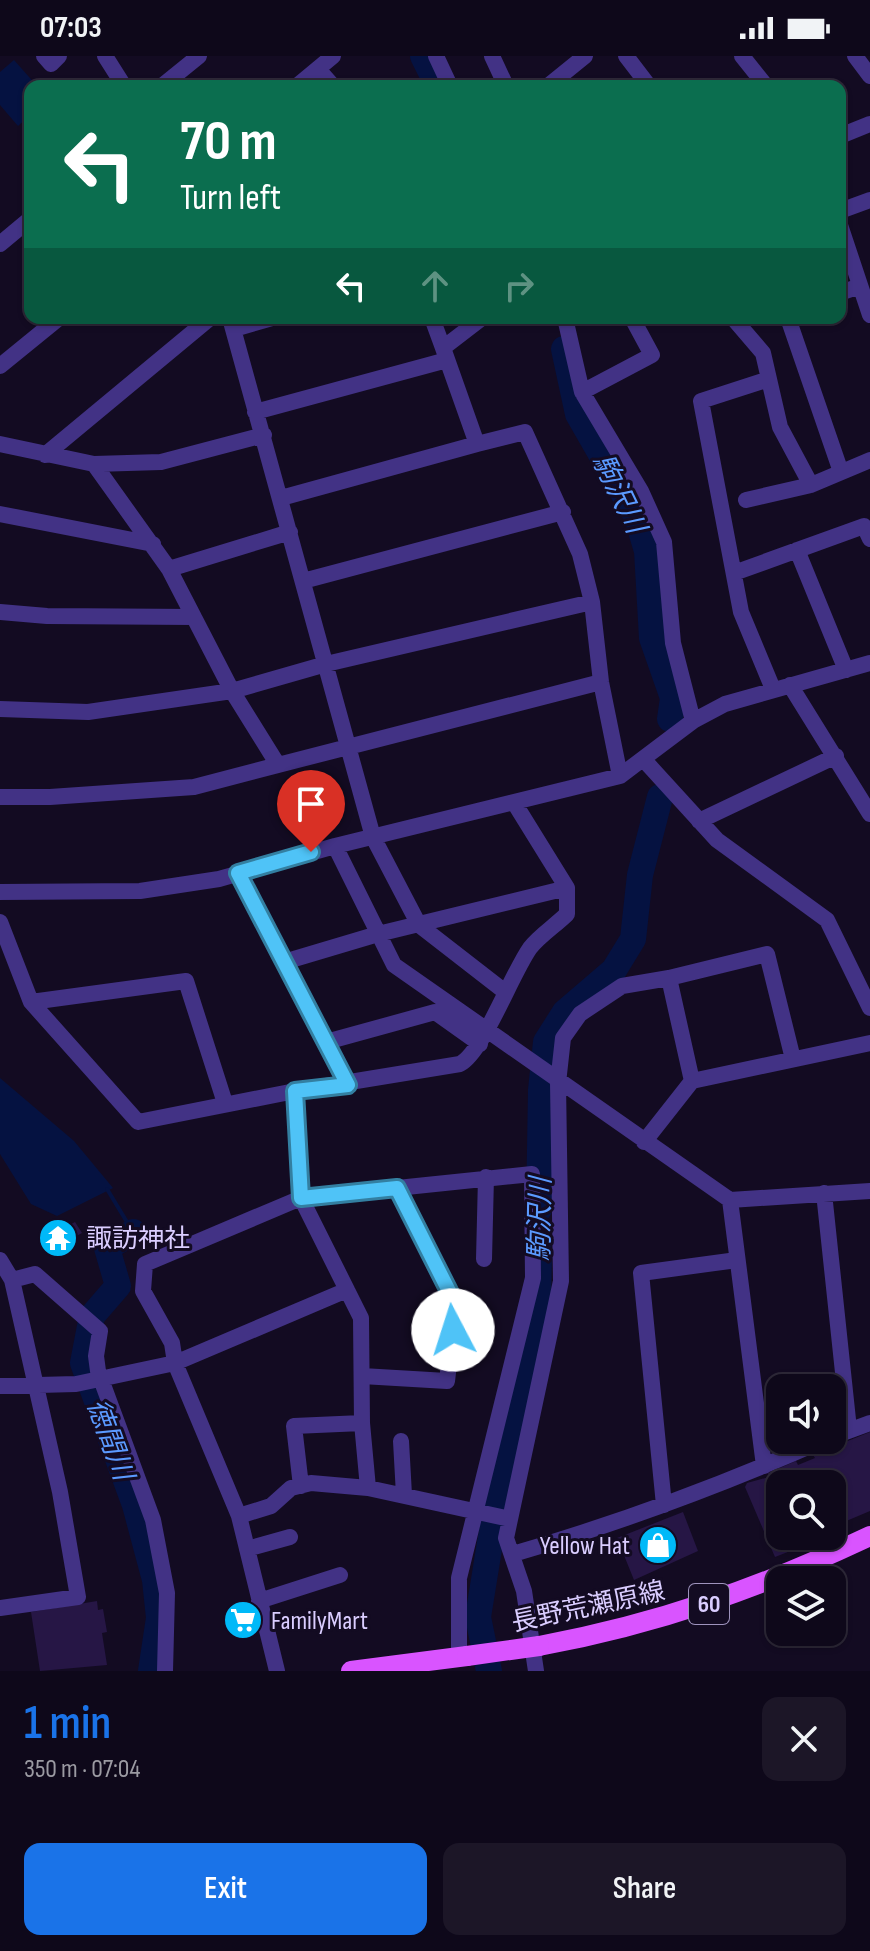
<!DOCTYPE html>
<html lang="en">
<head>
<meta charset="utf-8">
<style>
	:root { --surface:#0e081a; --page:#1c1627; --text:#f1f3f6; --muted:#9b9aa2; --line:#2e2939; --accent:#1a73e8 }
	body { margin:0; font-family:"Sofia Sans Condensed","Noto Sans JP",sans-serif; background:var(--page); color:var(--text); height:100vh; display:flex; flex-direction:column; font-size:30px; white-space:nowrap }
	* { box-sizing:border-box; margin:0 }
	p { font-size:26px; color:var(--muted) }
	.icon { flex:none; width:44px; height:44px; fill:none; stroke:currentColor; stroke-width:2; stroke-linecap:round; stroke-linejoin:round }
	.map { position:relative; height:1615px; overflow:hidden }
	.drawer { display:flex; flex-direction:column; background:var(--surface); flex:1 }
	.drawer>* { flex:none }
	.hud { position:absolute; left:24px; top:24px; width:822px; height:244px; border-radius:16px; box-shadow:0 2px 6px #0004,0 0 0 2px var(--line); background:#0b6e4f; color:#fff; overflow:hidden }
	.tools { position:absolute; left:766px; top:1318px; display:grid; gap:16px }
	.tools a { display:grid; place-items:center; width:80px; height:80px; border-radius:16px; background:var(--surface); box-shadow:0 2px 6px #0004,0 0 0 2px var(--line); font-size:40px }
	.pin { position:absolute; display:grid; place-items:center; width:68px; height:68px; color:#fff; margin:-82px -34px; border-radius:50% 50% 50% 0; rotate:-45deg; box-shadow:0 0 8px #0007 }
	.pin .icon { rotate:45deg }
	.me { position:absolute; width:88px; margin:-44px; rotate:355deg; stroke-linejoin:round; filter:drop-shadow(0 0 6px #0008) }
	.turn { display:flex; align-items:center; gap:28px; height:168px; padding:0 24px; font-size:36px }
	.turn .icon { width:104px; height:104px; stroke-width:2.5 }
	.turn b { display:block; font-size:56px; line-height:68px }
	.lanes { display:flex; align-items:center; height:76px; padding:0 24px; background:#0003; justify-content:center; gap:40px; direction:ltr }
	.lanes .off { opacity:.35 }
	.round { display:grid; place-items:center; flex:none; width:84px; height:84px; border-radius:16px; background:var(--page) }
	.summary { display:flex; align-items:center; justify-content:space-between; height:136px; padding:0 24px }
	h1 { font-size:48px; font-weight:600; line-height:60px; color:var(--accent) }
	.cta { display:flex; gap:16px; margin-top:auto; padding:16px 24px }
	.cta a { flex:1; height:92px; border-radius:16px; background:var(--accent); color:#fff; font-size:32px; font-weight:600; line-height:92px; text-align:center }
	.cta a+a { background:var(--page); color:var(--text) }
	.status { display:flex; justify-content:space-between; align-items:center; height:56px; padding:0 40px; background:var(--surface); direction:ltr }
	.status svg { height:22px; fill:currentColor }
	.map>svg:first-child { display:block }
	.water { fill:#051241 }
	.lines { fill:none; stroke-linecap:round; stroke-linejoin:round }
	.stream { stroke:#051241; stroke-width:4 }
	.river { stroke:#051241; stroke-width:26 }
	.building { fill:#261645 }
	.minor { stroke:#423285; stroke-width:16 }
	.major { stroke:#d954ff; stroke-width:20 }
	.major-bridge { stroke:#d954ff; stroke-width:20 }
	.route-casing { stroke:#337fa1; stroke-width:20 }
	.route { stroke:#4fc3f7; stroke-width:14 }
	.labels { text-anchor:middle; stroke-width:6; stroke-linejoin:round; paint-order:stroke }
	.shield { fill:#130b22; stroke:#9e93bd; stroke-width:2 }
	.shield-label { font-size:24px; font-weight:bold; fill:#dacdff }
	.poi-label { font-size:26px; fill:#dacdff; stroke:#130b22; text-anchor:start }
	.street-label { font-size:26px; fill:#dacdff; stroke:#130b22 }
	.water-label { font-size:28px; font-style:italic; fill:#5b9aff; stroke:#130b22 }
</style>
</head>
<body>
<div class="status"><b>07:03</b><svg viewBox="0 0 49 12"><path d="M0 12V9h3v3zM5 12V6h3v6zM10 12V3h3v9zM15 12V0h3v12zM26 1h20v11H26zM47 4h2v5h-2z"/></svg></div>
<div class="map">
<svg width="870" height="1615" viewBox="0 0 870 1615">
	<rect width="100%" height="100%" fill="#130b22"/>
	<path class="water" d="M 14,4 L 37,30 L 30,30 L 30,59 L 18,70 L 0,49 L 0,16 Z
		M 0,1022 L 74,1085 L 113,1132 L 57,1160 L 31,1148 L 0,1098 Z"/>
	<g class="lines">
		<path class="stream" d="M 107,1133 L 133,1176"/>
		<path class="river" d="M 423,0 L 438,30
			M 564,293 L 578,358 L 637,461 L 647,495 L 652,582 L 673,642 L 670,663
			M 539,1153 L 541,1034 L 546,986 L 565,956 L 614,914 L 633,883 L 640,819 L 660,741
			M 133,1176 L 107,1192 L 118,1230 L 92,1260 L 83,1307 L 135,1449 L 155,1524 L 159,1562 L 151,1615
			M 489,1615 L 478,1561 L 499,1431 L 538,1250 L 539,1196"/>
	</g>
	<path class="building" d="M 75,1166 L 82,1177 L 67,1185 L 71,1191 L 58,1199 L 53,1192 L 48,1195 L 40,1183 L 47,1179 L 45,1175 L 57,1167 L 62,1173 Z
		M 870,1376 L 870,1455 L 832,1471 L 832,1428 L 780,1428 L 780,1480 L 807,1480 L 795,1485 L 798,1492 L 775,1501 L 745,1431 L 747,1427 L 769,1421 L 768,1417 L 796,1405 L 798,1409 L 815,1402 L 813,1399 Z
		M 683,1456 L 698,1495 L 634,1524 L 617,1482 Z
		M 97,1545 L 98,1554 L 103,1553 L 107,1576 L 102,1577 L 107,1609 L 40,1615 L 31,1556 Z"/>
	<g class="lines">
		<path class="minor" d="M 44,0 L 51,8 L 59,0
			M 105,0 L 124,30
			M 436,0 L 450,30
			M 492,0 L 506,30
			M 626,0 L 649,30
			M 742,0 L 766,30
			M 855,0 L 870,20
			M 318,13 L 333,30
			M 162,30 L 199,0
			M 297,30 L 333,0
			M 548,30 L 585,0
			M 840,80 L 870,68
			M 840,155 L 870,144
			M 840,169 L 870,259
			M 0,188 L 30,163
			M 840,237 L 860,230
			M 230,262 L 373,781 L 419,869 L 504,935
			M 432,262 L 443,292
			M 482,262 L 443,292 L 477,388 L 525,376 L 580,498 L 592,546 L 601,626 L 620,720
			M 565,262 L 582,336 L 652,299 L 632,262
			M 733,262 L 763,297 L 780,371 L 811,429
			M 788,262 L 841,416
			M 234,273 L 272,262
			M 0,310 L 59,262
			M 769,323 L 701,345 L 741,556 L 773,633
			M 582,336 L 641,435 L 664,486 L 673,587 L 693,665
			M 255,356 L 447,304
			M 0,388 L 94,408 L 161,406 L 264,379
			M 45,399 L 210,262
			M 281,442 L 477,388
			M 746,444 L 811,429 L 870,404
			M 0,458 L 153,488
			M 797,494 L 846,614
			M 169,513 L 290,476
			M 734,517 L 864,470 L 870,483
			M 303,525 L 563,456
			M 0,556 L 47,560 L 194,561
			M 790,629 L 870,758
			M 0,653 L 88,656 L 232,635 L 326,608 L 592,546
			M 645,705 L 717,784 L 827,864 L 870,952
			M 278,709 L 601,626
			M 0,741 L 50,741 L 194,731 L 278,709 L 232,635 L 169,513 L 94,408
			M 699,765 L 836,700
			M 335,790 L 394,909 L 730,1144 L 870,1135
			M 238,817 L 348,1029
			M 0,836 L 140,835 L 219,823 L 335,790 L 620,720 L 693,665 L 725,648 L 870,607
			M 0,866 L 31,946 L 138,1066 L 295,1035 L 460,1008 C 483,996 511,919 530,892 C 539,880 556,869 567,858 L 567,832 L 515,748
			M 284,906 L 378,878 L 567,832
			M 31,946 L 186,925 L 225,1047
			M 326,986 L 435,956 L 480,988
			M 692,1025 L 669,922 L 767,898 L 793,1003
			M 295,1035 L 301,1142 L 361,1262 L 362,1367 L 368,1432
			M 644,1086 L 692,1025 L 870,987
			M 824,1137 L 849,1373
			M 730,1144 L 764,1410
			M 484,1203 L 486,1121
			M 0,1204 L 12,1224 L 60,1436 L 78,1541 L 0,1552
			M 12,1224 L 35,1218 L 100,1275 L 96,1300 L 98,1315 L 153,1464 L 167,1537 L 165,1615
			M 362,1320 L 447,1325 L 456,1249 L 397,1132
			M 0,1330 L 76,1328 L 175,1307 L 347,1234
			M 832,1381 L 870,1367
			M 401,1385 L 404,1439
			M 301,1430 L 294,1370 L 362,1367
			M 664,1449 L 641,1217 L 737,1204
			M 239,1460 L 271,1450 L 291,1432 L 311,1427 L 368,1432 L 510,1463
			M 247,1493 L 290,1481
			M 513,1498 C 620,1467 722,1429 824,1384
			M 259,1545 L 340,1519
			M 277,1615 L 239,1460 L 175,1307 L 172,1287 L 143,1235 L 145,1208 L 301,1142 L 532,1118 L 533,1222 L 459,1522 L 459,1601
			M 536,1615 L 524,1535 L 506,1482 L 561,1225 L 558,1027 L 563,982 L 580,958 L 622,930 L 669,922"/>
		<path class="major" d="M 539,1590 C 658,1568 760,1532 870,1480
			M 351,1615 L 467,1600"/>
		<path class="major-bridge" d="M 467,1600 L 539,1590"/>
	</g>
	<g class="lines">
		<defs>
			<path id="route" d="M 311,796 L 238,817 L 348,1029 L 295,1035 L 301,1142 L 397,1132 L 456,1249 L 453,1274"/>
		</defs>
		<use href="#route" class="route-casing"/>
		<use href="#route" class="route"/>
	</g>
	<defs>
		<symbol id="temple-disc" viewBox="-11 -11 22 22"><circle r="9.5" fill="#00b9f8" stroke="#130b22"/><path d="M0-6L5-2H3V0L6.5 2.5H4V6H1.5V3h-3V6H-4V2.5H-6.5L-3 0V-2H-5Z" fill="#fff"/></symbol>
		<symbol id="shop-disc" viewBox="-11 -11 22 22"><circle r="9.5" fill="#00b9f8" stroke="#130b22"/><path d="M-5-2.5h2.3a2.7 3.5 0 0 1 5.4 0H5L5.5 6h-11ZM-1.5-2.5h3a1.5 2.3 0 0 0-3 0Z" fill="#fff"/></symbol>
		<symbol id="supermarket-disc" viewBox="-11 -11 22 22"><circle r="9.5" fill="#00b9f8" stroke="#130b22"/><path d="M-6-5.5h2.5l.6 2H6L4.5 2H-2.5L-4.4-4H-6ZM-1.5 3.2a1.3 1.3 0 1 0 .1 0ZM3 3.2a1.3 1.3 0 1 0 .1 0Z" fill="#fff"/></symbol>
	</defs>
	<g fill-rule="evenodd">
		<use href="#temple-disc" x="36" y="1160" width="44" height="44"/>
		<use href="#shop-disc" x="636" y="1467" width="44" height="44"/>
		<use href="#supermarket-disc" x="221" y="1542" width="44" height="44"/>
	</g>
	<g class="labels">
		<rect class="shield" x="689" y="1528" width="40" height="40" rx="6"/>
		<g class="shield-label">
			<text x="709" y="1556">60</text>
		</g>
		<g class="poi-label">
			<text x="86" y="1191">諏訪神社</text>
			<text x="630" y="1498" text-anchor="end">Yellow Hat</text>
			<text x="271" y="1573">FamilyMart</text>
		</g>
		<g class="street-label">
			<text transform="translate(588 1550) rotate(-12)" y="9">長野荒瀬原線</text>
		</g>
		<g class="water-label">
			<text transform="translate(620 437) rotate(64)" y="10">駒沢川</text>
			<text transform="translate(539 1163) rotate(-89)" y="10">駒沢川</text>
			<text transform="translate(111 1383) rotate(70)" y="10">徳間川</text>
		</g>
	</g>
</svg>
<div class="tools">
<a><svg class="icon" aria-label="sound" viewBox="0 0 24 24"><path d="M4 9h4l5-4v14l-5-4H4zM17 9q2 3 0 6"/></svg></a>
<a><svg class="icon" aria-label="search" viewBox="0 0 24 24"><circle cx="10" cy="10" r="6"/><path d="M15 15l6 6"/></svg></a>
<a><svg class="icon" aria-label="layers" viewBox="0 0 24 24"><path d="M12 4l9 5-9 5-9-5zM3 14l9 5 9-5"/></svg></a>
</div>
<div class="pin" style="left:311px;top:796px;background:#d93025"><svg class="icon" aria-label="arrive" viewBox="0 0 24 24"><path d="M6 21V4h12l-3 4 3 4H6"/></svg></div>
<svg class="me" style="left:453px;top:1274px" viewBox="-20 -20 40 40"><circle r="19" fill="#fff"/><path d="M0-13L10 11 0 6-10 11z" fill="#4fc3f7"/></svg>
<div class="hud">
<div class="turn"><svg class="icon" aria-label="left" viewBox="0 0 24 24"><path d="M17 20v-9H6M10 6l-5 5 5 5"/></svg><div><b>70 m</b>Turn left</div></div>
<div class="lanes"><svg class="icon" aria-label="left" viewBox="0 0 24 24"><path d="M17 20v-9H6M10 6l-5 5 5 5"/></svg><svg class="icon off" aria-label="ahead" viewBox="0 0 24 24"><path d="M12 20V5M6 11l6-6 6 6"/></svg><svg class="icon off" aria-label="right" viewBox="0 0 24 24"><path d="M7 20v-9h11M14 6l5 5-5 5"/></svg></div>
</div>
</div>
<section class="drawer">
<div class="summary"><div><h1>1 min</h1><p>350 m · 07:04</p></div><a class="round"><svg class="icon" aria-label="close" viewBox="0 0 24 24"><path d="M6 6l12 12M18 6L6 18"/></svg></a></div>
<div class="cta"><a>Exit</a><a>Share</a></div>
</section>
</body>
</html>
